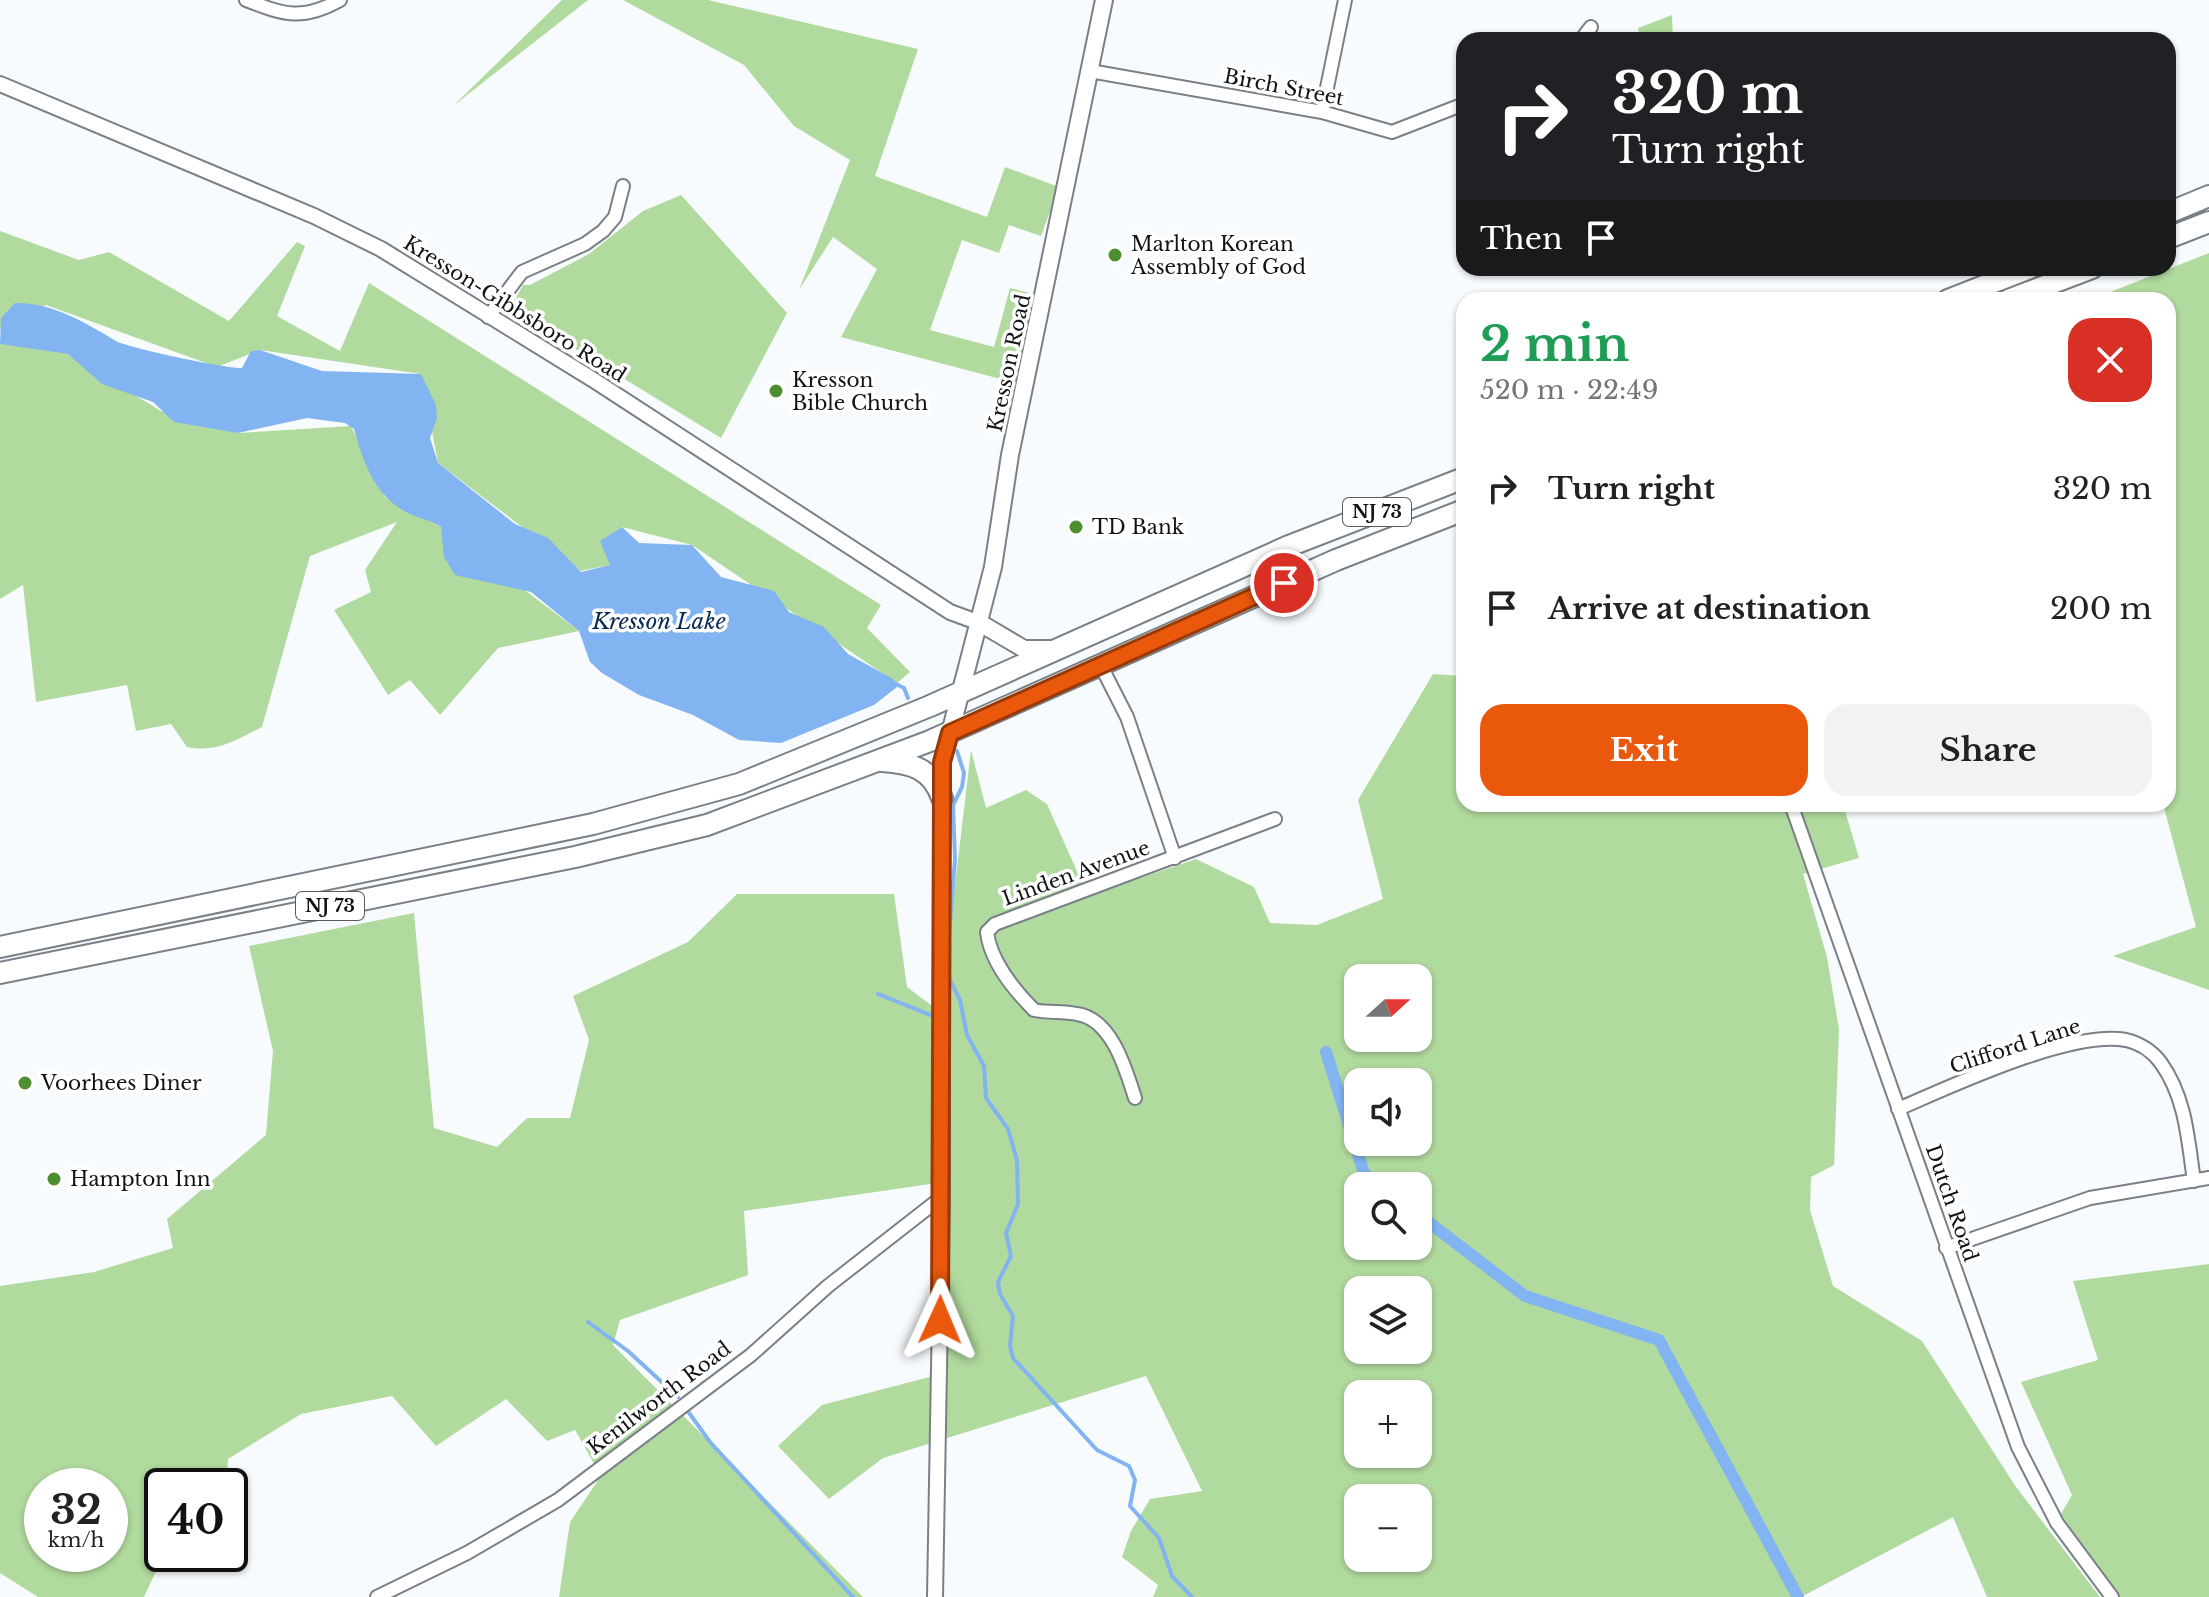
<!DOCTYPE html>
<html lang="en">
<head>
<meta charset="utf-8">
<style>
	:root { --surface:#fff; --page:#f2f2f2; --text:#222; --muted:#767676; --accent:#ea580c }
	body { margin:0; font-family:"Libre Baskerville",serif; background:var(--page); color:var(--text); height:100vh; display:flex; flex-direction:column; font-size:30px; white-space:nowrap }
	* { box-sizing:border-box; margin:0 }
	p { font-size:26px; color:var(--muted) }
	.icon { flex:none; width:44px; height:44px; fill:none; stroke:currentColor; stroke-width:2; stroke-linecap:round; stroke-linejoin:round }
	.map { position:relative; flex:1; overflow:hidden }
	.details { position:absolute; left:1456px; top:292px; width:720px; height:520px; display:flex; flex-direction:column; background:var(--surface); border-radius:24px; box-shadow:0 2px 6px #0004 }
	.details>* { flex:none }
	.banner { position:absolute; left:1456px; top:32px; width:720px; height:244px; border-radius:24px; box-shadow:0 2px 6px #0004; background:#202124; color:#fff; overflow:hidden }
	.needle { width:52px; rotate:69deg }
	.buttons { position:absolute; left:1344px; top:964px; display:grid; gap:16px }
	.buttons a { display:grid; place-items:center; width:88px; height:88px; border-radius:16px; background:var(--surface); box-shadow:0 2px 6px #0004; font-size:40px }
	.speed { position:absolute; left:24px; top:1468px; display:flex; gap:16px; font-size:40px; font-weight:700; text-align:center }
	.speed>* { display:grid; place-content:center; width:104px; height:104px; border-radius:50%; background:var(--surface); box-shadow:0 2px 6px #0004; line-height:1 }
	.speed small { font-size:20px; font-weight:400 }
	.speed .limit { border:4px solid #111; border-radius:12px; background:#fff; color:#111 }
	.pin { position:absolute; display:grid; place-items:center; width:68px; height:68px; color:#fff; margin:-34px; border:4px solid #fff; border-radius:50%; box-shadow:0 2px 8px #0007 }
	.me { position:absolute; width:88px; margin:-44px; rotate:1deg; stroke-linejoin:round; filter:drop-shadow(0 0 6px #0008) }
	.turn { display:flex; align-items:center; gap:28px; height:168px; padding:0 24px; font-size:36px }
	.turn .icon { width:104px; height:104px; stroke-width:2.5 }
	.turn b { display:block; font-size:56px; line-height:68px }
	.then { display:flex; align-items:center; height:76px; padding:0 24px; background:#0003; gap:16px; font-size:30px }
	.round { display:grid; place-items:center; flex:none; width:84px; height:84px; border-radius:24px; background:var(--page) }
	.headline { display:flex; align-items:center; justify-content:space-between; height:136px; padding:0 24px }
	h1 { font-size:48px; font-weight:800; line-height:60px; color:#1e9e55 }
	.primary-button { display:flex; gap:16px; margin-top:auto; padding:16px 24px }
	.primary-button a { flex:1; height:92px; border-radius:24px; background:var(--accent); color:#fff; font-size:32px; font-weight:800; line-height:92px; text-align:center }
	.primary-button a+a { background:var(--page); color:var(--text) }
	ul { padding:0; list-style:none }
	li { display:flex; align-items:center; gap:24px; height:120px; padding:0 24px }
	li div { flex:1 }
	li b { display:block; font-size:30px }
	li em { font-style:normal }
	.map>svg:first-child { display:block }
	.green { fill:#b1da9e; fill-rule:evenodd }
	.water { fill:#82b4f1 }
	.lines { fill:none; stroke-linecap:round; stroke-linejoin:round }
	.stream { stroke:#82b4f1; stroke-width:4 }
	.canal { stroke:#82b4f1; stroke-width:12 }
	.minor-casing { stroke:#798087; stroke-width:16 }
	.tertiary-casing { stroke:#798087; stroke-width:18 }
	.secondary-casing { stroke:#798087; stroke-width:20 }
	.trunk-casing { stroke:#798087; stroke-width:24 }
	.minor { stroke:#fff; stroke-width:12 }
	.tertiary { stroke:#fff; stroke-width:14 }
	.secondary { stroke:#fff; stroke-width:16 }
	.trunk { stroke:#fff; stroke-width:20 }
	.route-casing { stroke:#983908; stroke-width:20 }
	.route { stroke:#ea580c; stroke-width:14 }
	.poi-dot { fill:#4d8e30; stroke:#fff; stroke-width:3 }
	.labels { text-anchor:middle; stroke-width:7; stroke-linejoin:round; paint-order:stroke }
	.shield { fill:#fff; stroke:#585a5c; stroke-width:2 }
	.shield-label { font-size:18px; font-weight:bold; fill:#111416 }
	.street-label { font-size:20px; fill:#111416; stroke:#fff }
	.poi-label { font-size:20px; fill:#111416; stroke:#fff; text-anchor:start }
	.water-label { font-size:22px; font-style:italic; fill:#092b52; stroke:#fff }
</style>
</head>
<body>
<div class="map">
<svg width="2209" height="1597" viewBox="0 0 2209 1597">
	<rect width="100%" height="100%" fill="#f8fbfe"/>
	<path class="green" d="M 562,0 L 588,0 L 453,106 Z
		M 623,0 L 708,0 L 918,49 L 875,176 L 987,217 L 1005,167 L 1059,187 L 1041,236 L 1009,225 L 999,253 L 962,240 L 930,330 L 994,347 L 1010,288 L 1037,295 L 1012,382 L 841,337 L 877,269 L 833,237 L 799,290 L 850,160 L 794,126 L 744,65 Z
		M 1672,15 L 1673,40 L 1641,40 L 1638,28 Z
		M 681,195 L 787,313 L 721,438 L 510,309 L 523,285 L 530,285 L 589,254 L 643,211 Z
		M 0,231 L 79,260 L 109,252 L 229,321 L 297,242 L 305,246 L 277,316 L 340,351 L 369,283 L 881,605 L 867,628 L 910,672 L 897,683 L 692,545 L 622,527 L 601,541 L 610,565 L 580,571 L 438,463 L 421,374 L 260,350 L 217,367 L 46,305 L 0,329 Z
		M 2209,253 L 2209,990 L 2113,956 L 2196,927 L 2163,804 L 2168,804 L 2168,300 L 2090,300 Z
		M 0,343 L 68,354 L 161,411 L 238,433 L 351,426 L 385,497 L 441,527 L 579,631 L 498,648 L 440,715 L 410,680 L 388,695 L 334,610 L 371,592 L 365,570 L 397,522 L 310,556 L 262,727 C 236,740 217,753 187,747 L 171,724 L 136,731 L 127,685 L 36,702 L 23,585 L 0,599 Z
		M 1433,674 L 1464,676 L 1464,804 L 1843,804 L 1859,858 L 1803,874 L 1827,957 L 1839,1029 L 1834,1165 L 1811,1177 L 1810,1210 L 1833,1286 L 1922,1341 L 2016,1487 L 2100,1597 L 1987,1597 L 1953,1517 L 1801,1597 L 1153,1597 L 1158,1585 L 1122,1557 L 1131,1531 L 1150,1499 L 1202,1491 L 1146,1376 L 883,1458 L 829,1499 L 778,1446 L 822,1405 L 941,1374 L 944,1182 L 744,1211 L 748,1275 L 620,1320 L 613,1345 L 863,1597 L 559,1597 L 570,1522 L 601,1476 L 575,1430 L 547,1441 L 506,1399 L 436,1446 L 392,1396 L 301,1414 L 228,1459 L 226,1486 L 162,1486 L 164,1554 L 144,1597 L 38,1597 L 0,1573 L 0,1286 L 94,1272 L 173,1248 L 167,1219 L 266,1135 L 273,1051 L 249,946 L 414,913 L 434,1128 L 497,1147 L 527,1118 L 570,1118 L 589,1040 L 573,996 L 688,942 L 737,894 L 894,894 L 907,987 L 940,1012 L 971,750 L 986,808 L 1026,790 L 1047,804 L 1088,896 L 1196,859 L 1254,887 L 1270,923 L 1317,925 L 1383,899 L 1358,800 ZM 1358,978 L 1418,978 L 1418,1038 L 1358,1038 ZM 1358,1082 L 1418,1082 L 1418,1142 L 1358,1142 ZM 1358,1186 L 1418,1186 L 1418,1246 L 1358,1246 ZM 1358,1290 L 1418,1290 L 1418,1350 L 1358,1350 ZM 1358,1394 L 1418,1394 L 1418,1454 L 1358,1454 ZM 42,1486 L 110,1486 L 110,1554 L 42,1554 ZM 1358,1498 L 1418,1498 L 1418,1558 L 1358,1558 Z
		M 2209,1264 L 2209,1597 L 2116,1597 L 2061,1514 L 2072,1495 L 2021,1382 L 2098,1360 L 2073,1281 Z"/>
	<path class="water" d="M 15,303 C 52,302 86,323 116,341 C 128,348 228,369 242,368 L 251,351 L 260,350 L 322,371 L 421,374 L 436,405 L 437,418 L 430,438 L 438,463 L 515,524 L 548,538 L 581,572 L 610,565 L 600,541 L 622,527 L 639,543 L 692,545 L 721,577 L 774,591 L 789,612 L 824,627 L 848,654 L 893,679 L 897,687 L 874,705 L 781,743 L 739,740 L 693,715 L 639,695 L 602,673 L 590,662 L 579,631 L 531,592 L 455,575 L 444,557 L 441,527 C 431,520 417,518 406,512 C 374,495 363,461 354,429 L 345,423 L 307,418 L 238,433 L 174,422 L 153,402 L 102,384 L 68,354 L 0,344 L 1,318 Z"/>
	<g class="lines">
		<path class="stream" d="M 894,683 L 904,688 L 908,698
			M 949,936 L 955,859 L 953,805 L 962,787 L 964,773 L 957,751
			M 948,976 L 960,1000 L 967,1035 L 984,1066 L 986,1098 L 1008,1129 L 1017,1160 L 1018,1204 L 1006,1233 L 1011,1256 L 998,1282 L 1000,1294 L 1013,1316 L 1010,1346 L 1013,1358 L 1097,1450 L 1129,1466 L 1135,1480 L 1130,1506 L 1159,1538 L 1172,1576 L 1192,1597
			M 878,994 L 938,1018
			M 588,1322 L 628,1351 L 678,1397
			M 687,1410 L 710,1442 L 853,1597"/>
		<path class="canal" d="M 1326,1052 L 1364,1173 L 1379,1186
			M 1418,1214 L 1525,1296 L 1659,1340 L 1798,1597"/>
		<defs>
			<path id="minor" d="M 246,0 C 285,15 302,21 340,0
				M 1581,40 L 1591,27
				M 1090,71 L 1322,112 L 1392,132 L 1464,104
				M 1322,112 L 1345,0
				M 488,317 L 522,272 L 585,244 L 603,231 L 615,217 L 623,186
				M 1100,664 L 1127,717 L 1175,858
				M 1791,804 L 2018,1447 L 2057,1523 L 2112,1597
				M 1135,1098 C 1126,1070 1112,1019 1077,1014 C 1063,1011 1048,1013 1034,1010 C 1014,990 990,960 987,932 L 995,924 L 1275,819
				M 1898,1109 C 1952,1086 2070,1030 2126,1040 C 2140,1043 2153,1052 2161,1063 C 2186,1098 2188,1140 2194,1181
				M 1946,1248 L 2090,1198 L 2209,1178
				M 377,1597 L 467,1553 L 558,1500 L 751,1355 L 828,1286 L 942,1197"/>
			<path id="tertiary" d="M 0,84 L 314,216 L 381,249 L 592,379 L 950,612 L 980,623
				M 935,1597 L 942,1197 L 942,762 L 950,733"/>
			<path id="secondary" d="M 980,623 L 1024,649 L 1050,649
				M 950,733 L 993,567 L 1010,455 L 1104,0"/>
			<path id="trunk" d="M 2168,213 L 2209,196
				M 2168,238 L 2209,222
				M 1948,300 L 2030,268
				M 2008,300 L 2092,268
				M 882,761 C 911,763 932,768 942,798
				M 0,947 L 593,824 L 739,784 L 930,706 L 1289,546 L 1464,478
				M 0,973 L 575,857 L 707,825 L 930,741 L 1336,560 L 1464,510"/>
		</defs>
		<use href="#minor" class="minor-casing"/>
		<use href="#tertiary" class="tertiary-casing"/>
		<use href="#secondary" class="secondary-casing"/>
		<use href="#trunk" class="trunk-casing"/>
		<use href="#minor" class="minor"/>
		<use href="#tertiary" class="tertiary"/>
		<use href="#secondary" class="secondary"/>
		<use href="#trunk" class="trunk"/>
	</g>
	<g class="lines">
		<defs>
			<path id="route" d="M 940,1320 L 942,798 L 942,762 L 950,733 L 1284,583"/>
		</defs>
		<use href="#route" class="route-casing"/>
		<use href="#route" class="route"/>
	</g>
	<g class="poi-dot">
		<circle cx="1115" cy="255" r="8"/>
		<circle cx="776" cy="391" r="8"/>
		<circle cx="1076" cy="527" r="8"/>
		<circle cx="25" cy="1083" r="8"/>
		<circle cx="54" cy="1179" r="8"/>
	</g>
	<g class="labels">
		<g class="shield">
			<rect x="1343" y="498" width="68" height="28" rx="6"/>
			<rect x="296" y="892" width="68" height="28" rx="6"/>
		</g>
		<g class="shield-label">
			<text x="1377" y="518">NJ 73</text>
			<text x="330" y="912">NJ 73</text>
		</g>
		<g class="street-label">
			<text transform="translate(1284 87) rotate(11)" y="7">Birch Street</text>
			<text transform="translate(515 309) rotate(32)" y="7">Kresson-Gibbsboro Road</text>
			<text transform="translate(1009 363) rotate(-78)" y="7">Kresson Road</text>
			<text transform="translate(1076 873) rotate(-20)" y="7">Linden Avenue</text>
			<text transform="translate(2015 1046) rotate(-18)" y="7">Clifford Lane</text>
			<text transform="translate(1952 1203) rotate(71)" y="7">Dutch Road</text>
			<text transform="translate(659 1398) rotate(-37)" y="7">Kenilworth Road</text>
		</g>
		<g class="poi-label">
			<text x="1131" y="251">Marlton Korean<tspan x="1131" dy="23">Assembly of God</tspan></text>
			<text x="792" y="387">Kresson<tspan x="792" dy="23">Bible Church</tspan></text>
			<text x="1092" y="534">TD Bank</text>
			<text x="41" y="1090">Voorhees Diner</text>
			<text x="70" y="1186">Hampton Inn</text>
		</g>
		<g class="water-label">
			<text x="659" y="629">Kresson Lake</text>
		</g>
	</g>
</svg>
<div class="buttons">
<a><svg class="needle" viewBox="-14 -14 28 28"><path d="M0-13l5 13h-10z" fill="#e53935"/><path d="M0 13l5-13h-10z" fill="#767676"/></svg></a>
<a><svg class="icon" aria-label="sound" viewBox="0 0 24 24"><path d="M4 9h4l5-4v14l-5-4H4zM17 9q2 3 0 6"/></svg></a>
<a><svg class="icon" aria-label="search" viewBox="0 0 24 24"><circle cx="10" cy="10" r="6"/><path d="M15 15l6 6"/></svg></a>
<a><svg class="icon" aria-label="layers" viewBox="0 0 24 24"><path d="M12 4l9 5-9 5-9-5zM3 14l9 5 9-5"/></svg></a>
<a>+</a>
<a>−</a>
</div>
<div class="speed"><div>32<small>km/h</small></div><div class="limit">40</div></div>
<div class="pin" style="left:1284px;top:583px;background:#d93025"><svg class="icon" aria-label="arrive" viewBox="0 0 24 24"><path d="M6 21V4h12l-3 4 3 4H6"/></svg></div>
<svg class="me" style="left:940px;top:1320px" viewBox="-20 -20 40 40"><path d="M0-17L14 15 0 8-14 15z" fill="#ea580c" stroke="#fff" stroke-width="4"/></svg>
<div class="banner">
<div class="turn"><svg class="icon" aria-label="right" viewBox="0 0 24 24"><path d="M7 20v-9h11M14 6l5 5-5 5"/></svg><div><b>320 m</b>Turn right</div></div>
<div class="then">Then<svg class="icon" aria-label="arrive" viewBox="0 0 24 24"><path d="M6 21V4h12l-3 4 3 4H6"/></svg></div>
</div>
<section class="details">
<div class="headline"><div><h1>2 min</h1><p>520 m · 22:49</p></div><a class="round" style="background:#d93025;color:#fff"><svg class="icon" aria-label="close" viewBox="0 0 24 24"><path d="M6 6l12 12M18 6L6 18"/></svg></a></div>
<ul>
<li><svg class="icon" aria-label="right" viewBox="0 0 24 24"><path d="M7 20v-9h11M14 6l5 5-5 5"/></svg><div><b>Turn right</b></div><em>320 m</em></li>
<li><svg class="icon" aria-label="arrive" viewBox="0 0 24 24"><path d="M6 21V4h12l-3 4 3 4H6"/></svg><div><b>Arrive at destination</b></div><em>200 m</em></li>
</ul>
<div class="primary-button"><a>Exit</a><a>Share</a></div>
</section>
</div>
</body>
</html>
